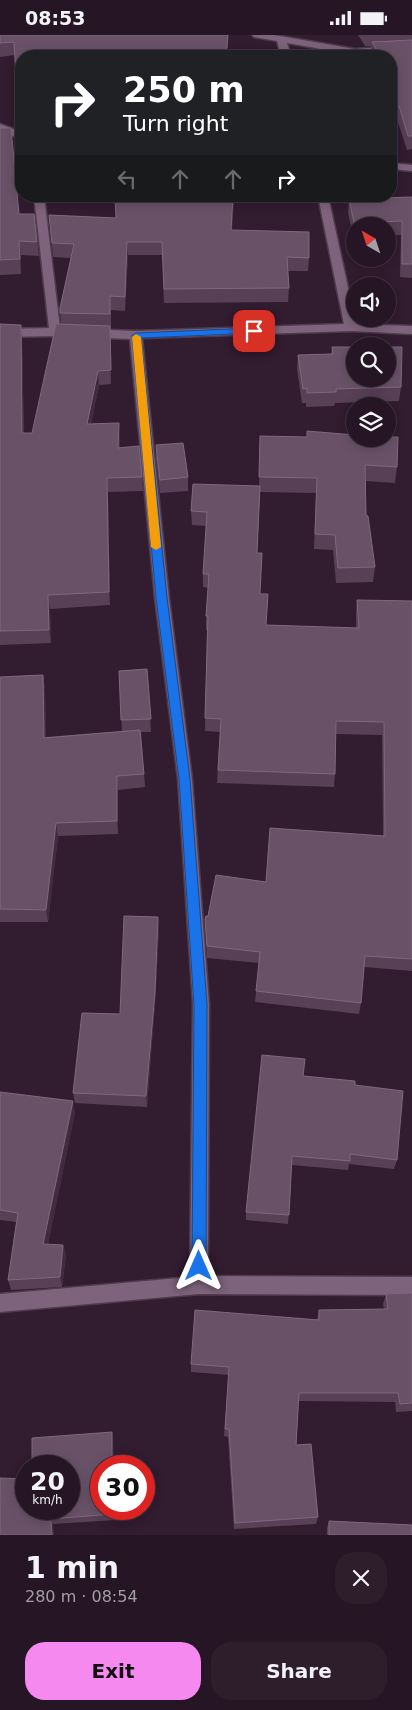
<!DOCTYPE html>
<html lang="en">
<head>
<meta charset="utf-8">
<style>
	:root { --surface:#261524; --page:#2e1e2c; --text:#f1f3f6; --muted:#a49fa6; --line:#423441; --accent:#f589ef }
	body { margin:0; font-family:"DejaVu Sans",sans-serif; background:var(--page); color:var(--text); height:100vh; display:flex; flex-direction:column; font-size:19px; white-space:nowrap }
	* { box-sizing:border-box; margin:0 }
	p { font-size:16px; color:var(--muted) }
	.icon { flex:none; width:28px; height:28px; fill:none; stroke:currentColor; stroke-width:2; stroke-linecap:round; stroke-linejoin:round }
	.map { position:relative; height:1500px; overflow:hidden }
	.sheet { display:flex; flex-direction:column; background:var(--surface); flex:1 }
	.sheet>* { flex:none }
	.banner { position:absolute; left:15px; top:15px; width:382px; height:152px; border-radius:20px; box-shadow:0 2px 12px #0003,0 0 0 1px var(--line); background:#202124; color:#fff; overflow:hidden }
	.needle { width:32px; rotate:321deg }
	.tools { position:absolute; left:346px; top:182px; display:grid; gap:10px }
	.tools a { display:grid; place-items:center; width:50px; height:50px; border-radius:50%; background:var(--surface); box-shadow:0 2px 12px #0003,0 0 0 1px var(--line); font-size:25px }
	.speed { position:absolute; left:15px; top:1420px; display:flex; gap:10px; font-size:25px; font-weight:700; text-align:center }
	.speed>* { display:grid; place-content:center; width:65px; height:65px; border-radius:50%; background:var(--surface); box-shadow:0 2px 12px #0003,0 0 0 1px var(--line); line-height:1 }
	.speed small { font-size:12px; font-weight:400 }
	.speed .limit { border:8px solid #d22; background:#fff; color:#111 }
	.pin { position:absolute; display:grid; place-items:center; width:42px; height:42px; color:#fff; margin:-21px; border-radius:10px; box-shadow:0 2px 8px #0006 }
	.me { position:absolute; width:55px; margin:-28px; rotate:0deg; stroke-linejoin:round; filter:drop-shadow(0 0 4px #0008) }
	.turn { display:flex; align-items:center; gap:18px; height:105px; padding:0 25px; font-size:22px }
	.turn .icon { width:65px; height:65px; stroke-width:2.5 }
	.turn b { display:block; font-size:35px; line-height:42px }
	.lanes { display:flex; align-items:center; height:48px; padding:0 25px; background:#0003; justify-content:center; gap:25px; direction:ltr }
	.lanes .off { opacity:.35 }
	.round { display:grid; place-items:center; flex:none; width:52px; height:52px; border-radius:20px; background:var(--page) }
	.summary { display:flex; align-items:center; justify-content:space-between; height:85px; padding:0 25px }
	h1 { font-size:30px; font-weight:600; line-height:38px }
	.primary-button { display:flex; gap:10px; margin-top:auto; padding:10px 25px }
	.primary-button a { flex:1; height:58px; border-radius:20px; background:var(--accent); color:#111; font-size:20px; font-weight:600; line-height:58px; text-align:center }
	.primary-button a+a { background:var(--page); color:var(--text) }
	.status { display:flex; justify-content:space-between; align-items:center; height:35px; padding:0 25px; background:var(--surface); direction:ltr }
	.status svg { height:14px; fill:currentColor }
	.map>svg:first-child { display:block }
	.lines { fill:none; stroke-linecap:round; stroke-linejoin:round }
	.minor-casing { stroke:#4e3b4d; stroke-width:3 }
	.minor { fill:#7d637b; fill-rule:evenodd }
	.wall { fill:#584057 }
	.shaded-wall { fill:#422a40 }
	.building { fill:#695268; stroke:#7f697e }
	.route { fill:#1a73e8; stroke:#114b97 }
	.slow { fill:#f59e0b }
</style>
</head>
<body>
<div class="status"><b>08:53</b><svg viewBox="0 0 49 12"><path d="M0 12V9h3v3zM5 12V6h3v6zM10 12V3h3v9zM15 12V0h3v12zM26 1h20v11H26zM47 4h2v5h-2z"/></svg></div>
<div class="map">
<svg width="412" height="1500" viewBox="0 0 412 1500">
	<rect width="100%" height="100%" fill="#321c30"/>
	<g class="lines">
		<defs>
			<path id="minor" d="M 252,0 L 274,0 L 355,14 L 412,10 L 412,16 L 355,20 L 287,8 L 291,21 L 281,21 L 277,6 L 254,2 Z
				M 0,89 L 21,97 L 21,104 L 0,96 Z
				M 391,128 L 412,130 L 412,136 L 391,134 Z
				M 34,161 L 44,161 L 60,293 L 136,296 L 344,289 L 318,161 L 328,161 L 356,289 L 412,291 L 412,299 L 351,296 L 142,303 L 169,563 L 192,744 L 209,969 L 208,1241 L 412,1242 L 412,1260 L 199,1259 L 0,1277 L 0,1259 L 190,1242 L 193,969 L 178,744 L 155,563 L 130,304 L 55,301 L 0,302 L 0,294 L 49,293 Z"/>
		</defs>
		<use href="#minor" class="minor-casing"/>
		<use href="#minor" class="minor"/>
	</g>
	<path class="wall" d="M 0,0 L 228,0 L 228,13 L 21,21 L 21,56 L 18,56 L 15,20 L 0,22 Z
		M 358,0 L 412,0 L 412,114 L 407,115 L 397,84 L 391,84 L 391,21 L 371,21 L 371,11 L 365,11 Z
		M 0,93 L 19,179 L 34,179 L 39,221 L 21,220 L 21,239 L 0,240 Z
		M 234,161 L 232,195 L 309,223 L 308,236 L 288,236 L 289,253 L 288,267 L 164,268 L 162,220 L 128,220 L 125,276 L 111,275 L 111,293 L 110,293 L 111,349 L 99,350 L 91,389 L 120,403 L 120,413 L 142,442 L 143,456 L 108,457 L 110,570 L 50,574 L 51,608 L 0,610 L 0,289 L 22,305 L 24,398 L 32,398 L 61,289 L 60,273 L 71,223 L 53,222 L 49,180 L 116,183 Z
		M 412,162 L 412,243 L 400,242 L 401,200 L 388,200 L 388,191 L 355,191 L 355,201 L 353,201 L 348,177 L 349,164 Z
		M 332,312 L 401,352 L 399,366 L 335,368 L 334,371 L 306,372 L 306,368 L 302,368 L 297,334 L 298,320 L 331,319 Z
		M 260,401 L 397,432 L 395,448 L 366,446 L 366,480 L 375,532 L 373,547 L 336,548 L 333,515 L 314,514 L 316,458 L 260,457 L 257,518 L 260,559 L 266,590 L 356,593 L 356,579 L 357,565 L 412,566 L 412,936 L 364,932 L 361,968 L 359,979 L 255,967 L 259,928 L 207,923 L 205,884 L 208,881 L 266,847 L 383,801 L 382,700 L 335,699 L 335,739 L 334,752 L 217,748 L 220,697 L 205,696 L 207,595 L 206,595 L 206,581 L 208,553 L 203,552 L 203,539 L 206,491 L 192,490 L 191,476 L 259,451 Z
		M 156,410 L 188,442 L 188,456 L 160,458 L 156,424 Z
		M 147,634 L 151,697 L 141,697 L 145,752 L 118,755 L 118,799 L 58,801 L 48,887 L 0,887 L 0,642 L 43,640 L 45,654 L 46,702 L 122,696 L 119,636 Z
		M 158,882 L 159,894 L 155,968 L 147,1072 L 75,1068 L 73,1058 L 120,979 Z
		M 303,1041 L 355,1050 L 397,1125 L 394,1134 L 349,1129 L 348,1135 L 292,1130 L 288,1189 L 246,1185 L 246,1177 Z
		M 0,1057 L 75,1077 L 48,1209 L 63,1210 L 66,1220 L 62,1252 L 11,1255 L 8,1245 L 16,1187 L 0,1185 Z
		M 412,1258 L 412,1376 L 396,1377 L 395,1367 L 298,1366 L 296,1410 L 318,1482 L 316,1489 L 234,1494 L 228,1402 L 224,1401 L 229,1340 L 191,1337 L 191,1329 L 317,1285 L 319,1275 L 384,1274 L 383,1269 L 386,1259 Z
		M 113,1404 L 101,1474 L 115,1474 L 115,1485 L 53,1489 L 26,1474 Z
		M 329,1486 L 412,1500 L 327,1500 L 327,1493 Z"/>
	<path class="shaded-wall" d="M 233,161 L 234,163 L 231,209 L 231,195 Z
		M 19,206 L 21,220 L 21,239 L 20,224 Z
		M 127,207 L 128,220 L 125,276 L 125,262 Z
		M 21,290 L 22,305 L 24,412 L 22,398 Z
		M 98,336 L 99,350 L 88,403 L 87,389 Z
		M 119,388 L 120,403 L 119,427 L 118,413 Z
		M 107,443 L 108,457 L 110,570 L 109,557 Z
		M 48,560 L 50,574 L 51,608 L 49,595 Z
		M 43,640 L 45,654 L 46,716 L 44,703 Z
		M 117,741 L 118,755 L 118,799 L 117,786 Z
		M 56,788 L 58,801 L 48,887 L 46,875 Z
		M 158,882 L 159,894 L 155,968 L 147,1072 L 146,1061 Z
		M 73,1066 L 75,1077 L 46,1219 L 43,1209 Z
		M 63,1210 L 66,1220 L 62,1252 L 60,1242 Z
		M 112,1397 L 113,1404 L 114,1431 L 112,1431 Z
		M 113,1474 L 115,1474 L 115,1485 L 113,1479 Z
		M 51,1484 L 53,1489 L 54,1500 L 52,1500 Z"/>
	<path class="building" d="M 0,0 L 228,0 L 226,21 L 21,21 L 21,43 L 16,43 L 14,7 L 0,8 Z
		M 412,5 L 412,101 L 408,101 L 399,71 L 391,71 L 391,21 L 380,21 L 372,7 Z
		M 0,93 L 11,93 L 19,179 L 34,179 L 37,207 L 19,206 L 20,224 L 0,225 Z
		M 115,161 L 233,161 L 231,195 L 309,197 L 309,223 L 287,222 L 289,253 L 164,254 L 162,207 L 127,207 L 125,262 L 110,261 L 110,279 L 60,278 L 60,273 L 74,209 L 52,208 L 49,180 L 116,183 Z
		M 412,162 L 412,229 L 402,229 L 402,186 L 354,188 L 349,164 Z
		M 0,289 L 21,290 L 22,398 L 32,398 L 56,289 L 110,291 L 111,335 L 98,336 L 87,389 L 119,388 L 118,413 L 139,411 L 142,442 L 107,443 L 109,557 L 48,560 L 49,595 L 0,596 Z
		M 332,312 L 355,312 L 355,344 L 388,344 L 388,312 L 402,312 L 401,352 L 336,354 L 336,357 L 307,358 L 307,353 L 303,354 L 298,320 L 333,319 Z
		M 307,396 L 355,400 L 355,404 L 388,404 L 388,402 L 398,402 L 397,432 L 365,430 L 366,480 L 368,481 L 375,532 L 338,533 L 335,500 L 315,499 L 317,443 L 259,442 L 260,401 L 307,402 Z
		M 183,408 L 188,442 L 160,445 L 156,410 Z
		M 193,449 L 260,451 L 257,518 L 262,518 L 260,559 L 268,559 L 266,590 L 359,593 L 357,565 L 412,566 L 412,924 L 365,921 L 361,968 L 256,956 L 260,917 L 207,911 L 205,884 L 206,881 L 208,881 L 216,840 L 266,847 L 270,793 L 385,801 L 384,687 L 336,686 L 335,739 L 218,735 L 221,684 L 205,683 L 208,581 L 206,581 L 209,539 L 203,539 L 207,477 L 191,476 Z
		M 147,634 L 151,684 L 121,685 L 119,636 Z
		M 43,640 L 44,703 L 140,695 L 144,739 L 117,741 L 117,786 L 56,788 L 46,875 L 0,874 L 0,642 Z
		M 124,881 L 158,882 L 155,957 L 146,1061 L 73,1058 L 82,978 L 120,979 Z
		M 262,1020 L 305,1024 L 303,1041 L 355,1046 L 355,1050 L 403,1056 L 397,1125 L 350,1119 L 350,1126 L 292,1121 L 289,1180 L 246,1177 Z
		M 0,1057 L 73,1066 L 43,1209 L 63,1210 L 60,1242 L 8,1245 L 18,1178 L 0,1175 Z
		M 412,1258 L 412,1368 L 400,1369 L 398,1358 L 299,1358 L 296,1410 L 311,1409 L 318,1482 L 235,1488 L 229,1394 L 225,1394 L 229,1332 L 191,1329 L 195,1275 L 319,1285 L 319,1275 L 388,1274 L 386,1259 Z
		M 112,1397 L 112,1431 L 101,1431 L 101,1474 L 113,1474 L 113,1479 L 51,1484 L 52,1500 L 0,1500 L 0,1443 L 26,1444 L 26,1474 L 69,1474 L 69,1431 L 32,1431 L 32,1403 Z
		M 329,1486 L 412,1490 L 412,1500 L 329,1500 Z"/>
	<path class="route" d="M 254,293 L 257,294 L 257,298 L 141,303 L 167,563 L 190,744 L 207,970 L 206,1231 L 204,1236 L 199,1238 L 194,1236 L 192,1231 L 194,970 L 179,744 L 156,563 L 132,300 L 136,298 Z"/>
	<path class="slow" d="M 136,299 L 141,302 L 161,512 L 156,515 L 151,512 L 132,302 Z"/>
</svg>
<div class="tools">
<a><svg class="needle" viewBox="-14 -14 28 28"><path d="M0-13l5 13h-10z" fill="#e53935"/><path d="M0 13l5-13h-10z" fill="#a49fa6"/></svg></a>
<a><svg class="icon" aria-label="sound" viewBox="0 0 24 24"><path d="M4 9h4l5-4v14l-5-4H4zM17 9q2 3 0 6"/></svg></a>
<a><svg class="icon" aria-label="search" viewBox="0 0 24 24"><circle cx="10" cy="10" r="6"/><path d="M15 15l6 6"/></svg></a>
<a><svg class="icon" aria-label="layers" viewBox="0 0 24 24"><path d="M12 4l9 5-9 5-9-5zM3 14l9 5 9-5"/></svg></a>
</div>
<div class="speed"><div>20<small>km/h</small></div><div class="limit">30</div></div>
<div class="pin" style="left:254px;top:296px;background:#d93025"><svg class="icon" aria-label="arrive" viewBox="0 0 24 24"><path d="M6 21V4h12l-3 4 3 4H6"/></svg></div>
<svg class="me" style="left:199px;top:1231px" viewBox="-20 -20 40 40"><path d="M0-17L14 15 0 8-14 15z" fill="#1a73e8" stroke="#fff" stroke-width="4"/></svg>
<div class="banner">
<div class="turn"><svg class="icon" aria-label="right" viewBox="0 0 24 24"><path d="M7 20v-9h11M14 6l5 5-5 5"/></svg><div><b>250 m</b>Turn right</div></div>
<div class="lanes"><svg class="icon off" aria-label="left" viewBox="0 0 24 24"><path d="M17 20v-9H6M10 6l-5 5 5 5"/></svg><svg class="icon off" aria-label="ahead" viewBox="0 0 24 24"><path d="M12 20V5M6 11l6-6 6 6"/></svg><svg class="icon off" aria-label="ahead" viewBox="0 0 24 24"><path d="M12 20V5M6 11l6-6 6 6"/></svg><svg class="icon" aria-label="right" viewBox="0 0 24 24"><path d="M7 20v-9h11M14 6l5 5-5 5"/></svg></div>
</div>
</div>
<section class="sheet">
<div class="summary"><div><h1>1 min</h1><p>280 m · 08:54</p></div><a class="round"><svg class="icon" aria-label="close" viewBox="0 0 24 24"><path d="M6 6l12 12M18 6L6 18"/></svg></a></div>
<div class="primary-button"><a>Exit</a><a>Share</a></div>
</section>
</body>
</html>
